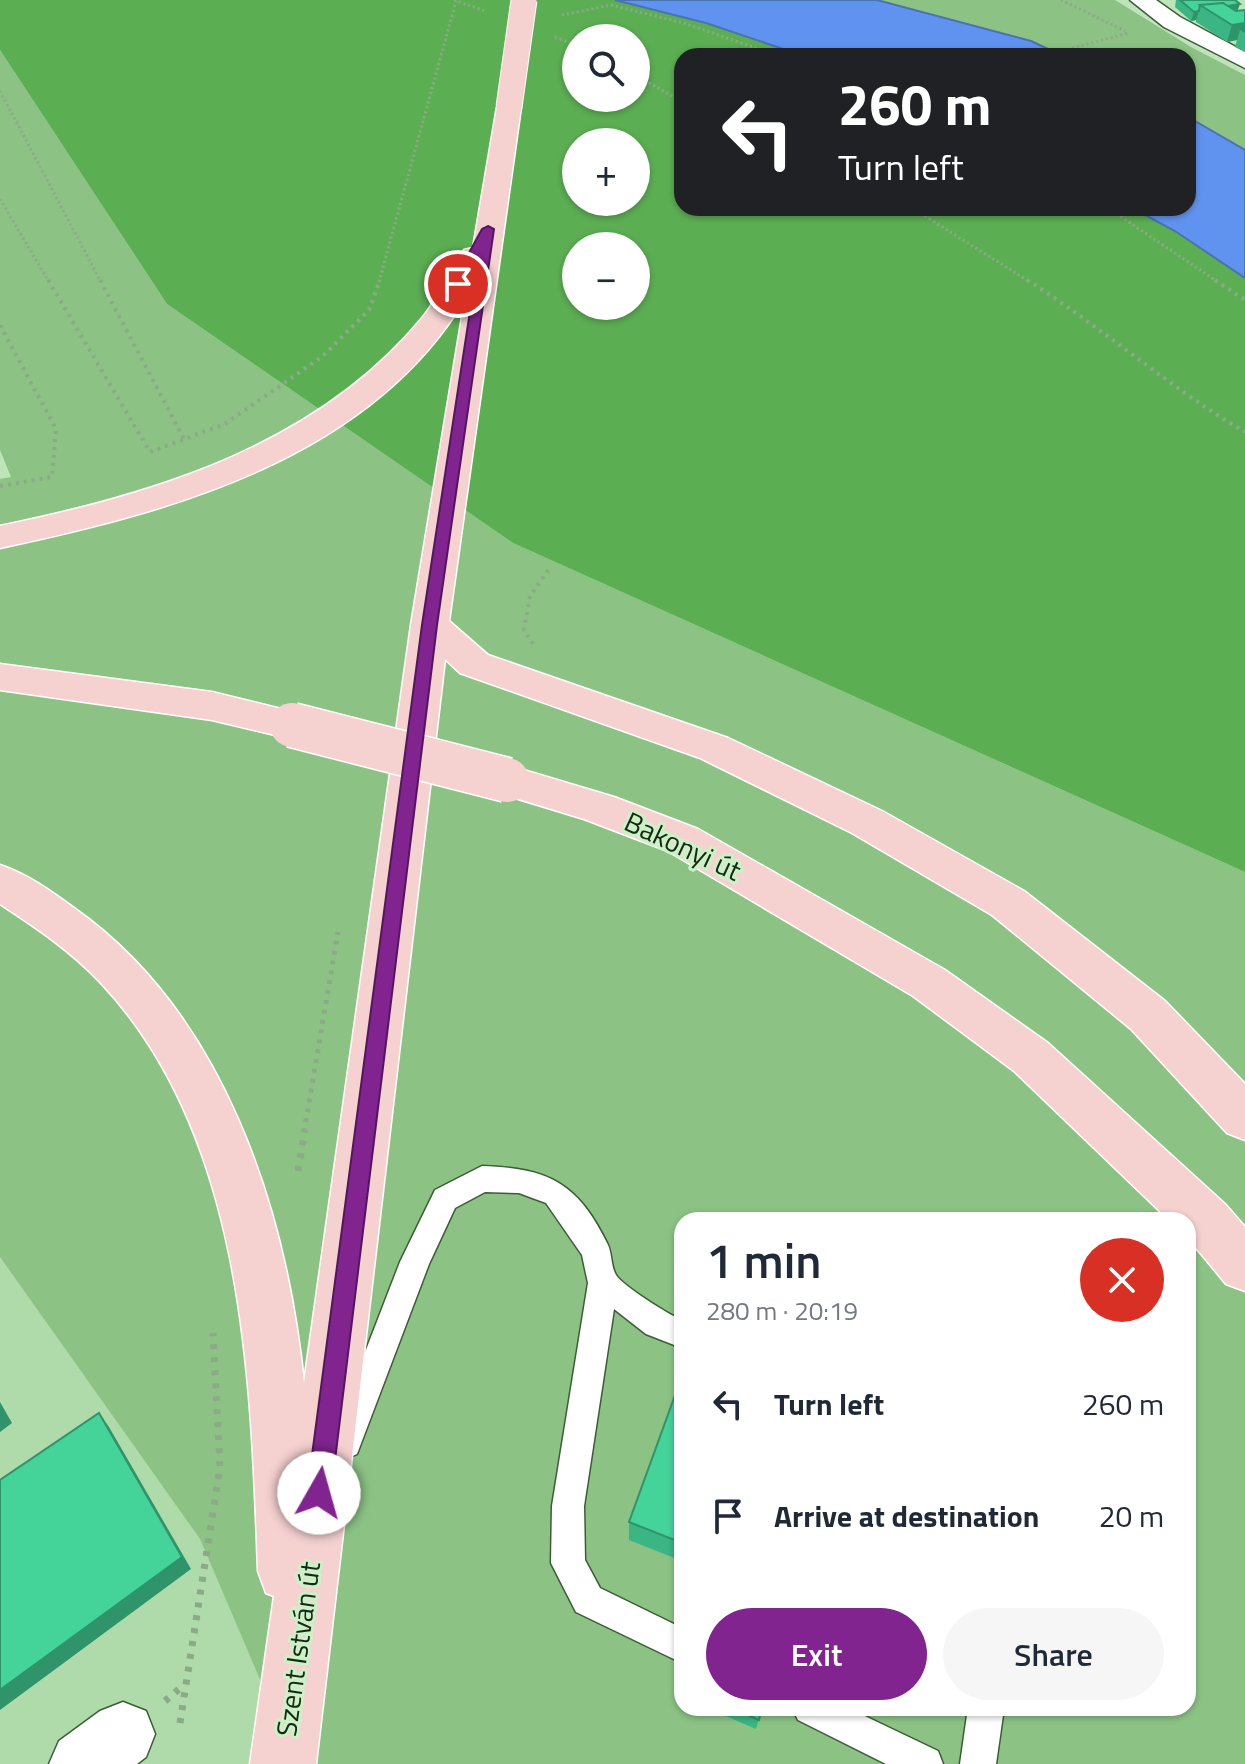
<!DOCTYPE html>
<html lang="en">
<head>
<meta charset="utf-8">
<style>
	:root { --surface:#fff; --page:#f6f6f7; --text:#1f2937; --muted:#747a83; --accent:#812490 }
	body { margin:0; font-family:"Titillium Web",sans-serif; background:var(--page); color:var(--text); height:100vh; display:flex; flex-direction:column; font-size:30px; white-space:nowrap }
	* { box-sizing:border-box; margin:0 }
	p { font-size:26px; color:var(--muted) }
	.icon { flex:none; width:44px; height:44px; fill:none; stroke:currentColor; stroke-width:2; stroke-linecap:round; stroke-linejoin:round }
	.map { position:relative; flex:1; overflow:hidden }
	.panel { position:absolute; left:674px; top:1212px; width:522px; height:504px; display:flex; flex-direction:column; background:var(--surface); border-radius:24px; box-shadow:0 2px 6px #0004 }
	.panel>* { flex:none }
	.guide { position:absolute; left:674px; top:48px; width:522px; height:168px; border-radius:24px; box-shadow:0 2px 6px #0004; background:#202124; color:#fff; overflow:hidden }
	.fabs { position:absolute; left:562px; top:24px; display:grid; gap:16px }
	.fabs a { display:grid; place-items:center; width:88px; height:88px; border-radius:50%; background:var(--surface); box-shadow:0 2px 6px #0004; font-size:40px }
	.pin { position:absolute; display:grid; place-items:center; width:68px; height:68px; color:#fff; margin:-34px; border:4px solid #fff; border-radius:50%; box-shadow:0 2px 8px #0007 }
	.me { position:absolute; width:88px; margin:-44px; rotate:7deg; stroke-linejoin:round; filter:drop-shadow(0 0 6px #0008) }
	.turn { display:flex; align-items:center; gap:28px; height:168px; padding:0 32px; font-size:36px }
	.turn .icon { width:104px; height:104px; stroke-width:2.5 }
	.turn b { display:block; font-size:56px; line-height:68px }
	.round { display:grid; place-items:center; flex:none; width:84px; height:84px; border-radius:42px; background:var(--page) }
	.summary { display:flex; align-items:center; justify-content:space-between; height:136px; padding:0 32px }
	h1 { font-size:48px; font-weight:600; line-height:60px }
	.button { display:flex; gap:16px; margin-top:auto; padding:16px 32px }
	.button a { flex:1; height:92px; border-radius:48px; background:var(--accent); color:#fff; font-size:32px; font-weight:600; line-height:92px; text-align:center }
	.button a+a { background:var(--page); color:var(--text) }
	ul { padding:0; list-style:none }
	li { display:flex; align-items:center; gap:24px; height:112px; padding:0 32px }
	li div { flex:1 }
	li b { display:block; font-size:30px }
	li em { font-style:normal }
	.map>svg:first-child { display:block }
	.built { fill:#afdaa9 }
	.green { fill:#8cc385; fill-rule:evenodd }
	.forest { fill:#5cae53; fill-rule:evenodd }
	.water { fill:#6093f0; stroke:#4a73af; stroke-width:2 }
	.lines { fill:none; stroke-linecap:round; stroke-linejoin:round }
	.lane-casing { stroke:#3c5d37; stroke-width:3 }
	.street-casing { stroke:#3c5d37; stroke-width:3 }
	.primary-casing { stroke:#fff; stroke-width:3 }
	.path-far3 { stroke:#8bab87; stroke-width:3; stroke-dasharray:2 3; stroke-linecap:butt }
	.path-far2 { stroke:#8bab87; stroke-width:4; stroke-dasharray:3 5; stroke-linecap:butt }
	.path-far1 { stroke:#8bab87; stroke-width:5; stroke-dasharray:4 6; stroke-linecap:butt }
	.path { stroke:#8bab87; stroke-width:7; stroke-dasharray:5 8; stroke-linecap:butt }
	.lane { fill:#fff; fill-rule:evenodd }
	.street { fill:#fff; fill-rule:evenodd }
	.primary { fill:#f5d1d0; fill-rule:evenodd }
	.primary-bridge-far1-casing { stroke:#fff; stroke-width:27; stroke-linecap:butt }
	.primary-bridge-casing { stroke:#fff; stroke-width:47; stroke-linecap:butt }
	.primary-bridge-far1 { stroke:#f5d1d0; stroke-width:25 }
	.primary-bridge { stroke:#f5d1d0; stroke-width:44 }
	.wall { fill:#3ab583 }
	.shaded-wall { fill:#30946a }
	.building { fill:#44d398; stroke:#30946a; stroke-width:2 }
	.route { fill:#812490; stroke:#54175e; stroke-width:2 }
	.labels { text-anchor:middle; stroke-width:6; stroke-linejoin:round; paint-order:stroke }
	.street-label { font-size:28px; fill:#182716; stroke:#cbf2c6 }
</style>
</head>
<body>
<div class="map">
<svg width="1245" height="1764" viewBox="0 0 1245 1764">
	<rect width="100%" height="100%" fill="#bee5b9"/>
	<path class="built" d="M 0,1257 L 200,1539 L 296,1764 L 0,1764 Z"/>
	<path class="green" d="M 877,0 L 1115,0 L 1191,47 L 1245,75 L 1245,150 L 1188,117 L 1188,56 L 1063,56 L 1031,41 Z
		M 0,50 L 167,304 L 513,543 L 1245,872 L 1245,1764 L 296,1764 L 200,1539 L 0,1257 L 0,479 L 11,477 L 0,450 ZM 682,1220 L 1188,1220 L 1188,1708 L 682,1708 Z"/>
	<path class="forest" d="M 0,0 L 615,0 L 706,23 L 804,56 L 682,56 L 682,208 L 1132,208 L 1175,231 L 1245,278 L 1245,872 L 513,543 L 167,304 L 0,50 ZM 576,38 L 636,38 L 636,98 L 576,98 ZM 576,142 L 636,142 L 636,202 L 576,202 ZM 576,246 L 636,246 L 636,306 L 576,306 Z"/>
	<path class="water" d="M 615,0 L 877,0 L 1031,41 L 1063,56 L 804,56 L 706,23 Z
		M 1188,117 L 1245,150 L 1245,278 L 1175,231 L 1132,208 L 1188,208 Z"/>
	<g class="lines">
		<defs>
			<path id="lane" d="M 482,1166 C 549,1168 578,1183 608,1245 C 612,1254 611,1267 616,1275 C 623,1286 669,1315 682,1320 L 682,1348 L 646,1334 L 614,1309 L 584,1506 L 585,1560 L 600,1588 L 682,1628 L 682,1663 L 576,1612 L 551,1563 L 552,1506 L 588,1283 L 582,1255 L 546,1203 L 519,1193 L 485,1192 L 455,1208 L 429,1264 L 357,1454 L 346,1459 L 335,1454 L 330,1443 L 400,1262 L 435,1190 Z
				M 792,1708 L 848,1708 L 938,1751 L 943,1764 L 886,1764 L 798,1720 Z
				M 968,1708 L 1004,1708 L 996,1764 L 960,1764 Z"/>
			<path id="street" d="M 1130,0 L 1156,0 L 1180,17 L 1245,52 L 1245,68 L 1164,27 Z
				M 123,1702 L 146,1711 L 155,1734 L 146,1757 L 137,1764 L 49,1764 L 59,1741 L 100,1711 Z"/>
			<path id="primary" d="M 509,100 L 518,102 L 521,107 L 449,621 L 488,655 L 728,738 L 882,811 L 1024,891 L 1165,1001 L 1245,1084 L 1245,1140 L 1227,1133 L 1131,1029 L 992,915 L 852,833 L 700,758 L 460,673 L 445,659 L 316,1764 L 250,1764 L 274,1596 L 266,1593 L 258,1571 C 251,1374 244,1134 100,982 C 71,951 35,927 0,904 L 0,865 C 27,874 51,891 74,908 C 223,1013 286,1208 304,1383 L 411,625 L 465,299 C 369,459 170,512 0,548 L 0,526 C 156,494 318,445 423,317 C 439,297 449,272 464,250 L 473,248 L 497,107 L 500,102 Z
				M 0,664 L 212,692 L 306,715 L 312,725 L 306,735 L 292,739 L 212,720 L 0,690 Z
				M 507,765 L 614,797 L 698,829 L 945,970 L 1048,1043 L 1225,1204 L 1245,1227 L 1245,1291 L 1226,1284 L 1188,1238 L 1188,1220 L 1169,1220 L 1014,1071 L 913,996 L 668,851 L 584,819 L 492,791 L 486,780 L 492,769 Z"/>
		</defs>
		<use href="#lane" class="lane-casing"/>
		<use href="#street" class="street-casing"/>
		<use href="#primary" class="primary-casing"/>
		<path class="path-far3" d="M 454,0 L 485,11
			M 1061,0 L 1125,31
			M 562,15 L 611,5 L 684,23 L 779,56
			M 555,37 L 576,45
			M 1072,48 L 1129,33
			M 636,75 L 682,102
			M 0,91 L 101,282
			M 0,199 L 49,282
			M 912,208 L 1030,282
			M 1108,208 L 1218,282
			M 379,282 L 456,1"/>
		<path class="path-far2" d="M 48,280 L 150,452 L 225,424 L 323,356 L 369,310 L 380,280
			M 100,280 L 184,439
			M 1027,280 C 1102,327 1168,387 1245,432
			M 1215,280 L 1245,300
			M 0,325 L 56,429 L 52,477 L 0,486
			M 533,644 L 524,630 L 530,596 L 551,566"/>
		<path class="path-far1" d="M 304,1132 L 338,932"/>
		<path class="path" d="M 298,1171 L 305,1130
			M 165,1701 L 185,1684
			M 180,1723 L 220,1467 L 213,1333"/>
		<use href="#lane" class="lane"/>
		<use href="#street" class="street"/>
		<use href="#primary" class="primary"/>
		<defs>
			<path id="primary-bridge-far1" d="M 509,107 L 524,0"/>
			<path id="primary-bridge" d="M 292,725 L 507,780"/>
		</defs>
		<use href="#primary-bridge-far1" class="primary-bridge-far1-casing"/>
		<use href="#primary-bridge" class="primary-bridge-casing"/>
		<use href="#primary-bridge-far1" class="primary-bridge-far1"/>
		<use href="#primary-bridge" class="primary-bridge"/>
	</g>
	<path class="wall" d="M 1176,0 L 1235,0 L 1238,11 L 1245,10 L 1245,52 L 1235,47 L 1237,40 L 1227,42 L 1196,22 L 1196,20 L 1191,21 L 1175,7 Z
		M 682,1376 L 682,1561 L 629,1540 L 629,1522 Z
		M 707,1708 L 762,1708 L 756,1729 Z"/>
	<path class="shaded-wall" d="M 1240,4 L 1237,12 L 1207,10 Z
		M 1199,11 L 1196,20 L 1191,21 L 1194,12 Z
		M 1245,23 L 1245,33 L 1240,30 L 1237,40 L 1227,42 L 1232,25 Z
		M 0,1402 L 12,1423 L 0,1432 Z
		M 99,1413 L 109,1427 L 191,1569 L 0,1710 L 0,1690 Z"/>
	<path class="building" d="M 1180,0 L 1235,0 L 1240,4 L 1228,6 L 1223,3 L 1200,5 L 1199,11 L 1194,12 Z
		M 1223,3 L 1236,11 L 1245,10 L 1245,23 L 1232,25 L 1200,5 Z
		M 682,1376 L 682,1543 L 629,1522 Z
		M 99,1413 L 182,1557 L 0,1690 L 0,1480 Z
		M 732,1708 L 762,1708 L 759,1720 Z"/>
	<path class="route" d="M 488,226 L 494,229 L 437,625 L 331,1493 L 328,1501 L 319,1505 L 310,1501 L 307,1493 L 422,625 L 478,259 L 462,286 L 452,284 L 482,229 Z"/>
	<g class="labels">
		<g class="street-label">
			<text transform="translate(683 846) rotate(25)" y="10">Bakonyi út</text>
			<text transform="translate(298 1649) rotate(-82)" y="10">Szent István út</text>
		</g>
	</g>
</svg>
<div class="fabs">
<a><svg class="icon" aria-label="search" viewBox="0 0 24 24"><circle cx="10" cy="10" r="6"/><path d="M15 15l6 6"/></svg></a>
<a>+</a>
<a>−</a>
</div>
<div class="pin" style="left:458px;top:284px;background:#d93025"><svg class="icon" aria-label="arrive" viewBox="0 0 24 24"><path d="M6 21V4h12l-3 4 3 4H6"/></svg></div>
<svg class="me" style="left:319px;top:1493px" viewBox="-20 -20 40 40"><circle r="19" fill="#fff"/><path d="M0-13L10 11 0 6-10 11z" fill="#812490"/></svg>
<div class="guide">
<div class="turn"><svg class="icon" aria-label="left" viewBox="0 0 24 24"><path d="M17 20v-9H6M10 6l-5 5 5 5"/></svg><div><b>260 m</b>Turn left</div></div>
</div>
<section class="panel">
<div class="summary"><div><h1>1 min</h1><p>280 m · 20:19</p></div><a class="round" style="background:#d93025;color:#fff"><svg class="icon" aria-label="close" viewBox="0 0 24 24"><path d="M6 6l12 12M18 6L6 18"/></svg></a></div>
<ul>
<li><svg class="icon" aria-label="left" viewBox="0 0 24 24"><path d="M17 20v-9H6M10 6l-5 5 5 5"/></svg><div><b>Turn left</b></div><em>260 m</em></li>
<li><svg class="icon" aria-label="arrive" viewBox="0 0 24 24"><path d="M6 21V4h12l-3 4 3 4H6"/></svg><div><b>Arrive at destination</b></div><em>20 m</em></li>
</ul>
<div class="button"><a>Exit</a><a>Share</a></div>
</section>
</div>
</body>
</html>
